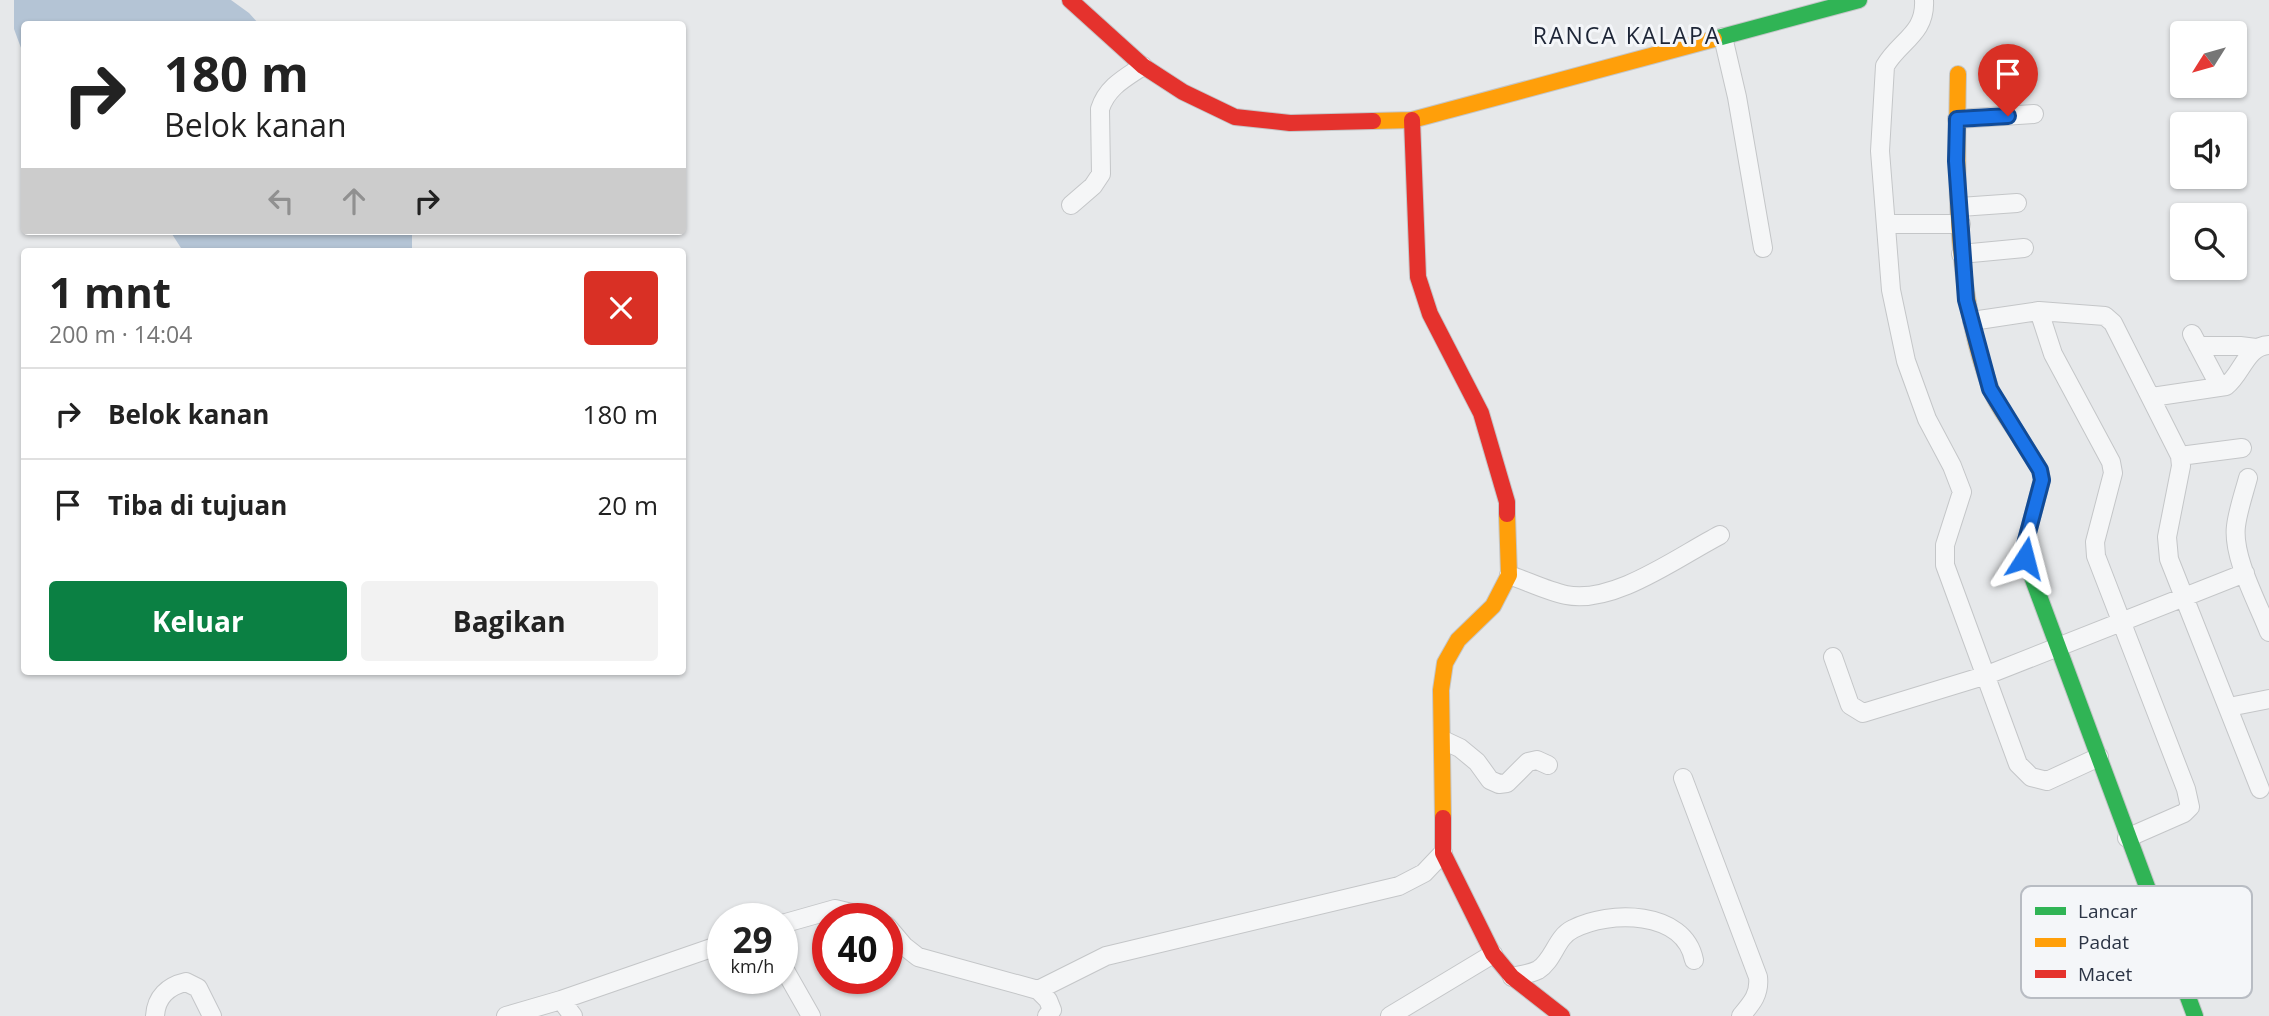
<!DOCTYPE html>
<html lang="id">
<head>
<meta charset="utf-8">
<style>
	:root { --surface:#fff; --page:#f2f2f2; --text:#222; --muted:#767676; --line:#e0e0e0; --accent:#0b8043 }
	body { margin:0; font-family:"Open Sans",sans-serif; background:var(--page); color:var(--text); height:100vh; display:flex; flex-direction:column; font-size:26px; white-space:nowrap }
	* { box-sizing:border-box; margin:0 }
	p { font-size:23px; color:var(--muted) }
	.icon { flex:none; width:38px; height:38px; fill:none; stroke:currentColor; stroke-width:2; stroke-linecap:round; stroke-linejoin:round }
	.map { position:relative; flex:1; overflow:hidden }
	.side { position:absolute; left:21px; top:248px; width:665px; height:427px; display:flex; flex-direction:column; background:var(--surface); border-radius:7px; box-shadow:0 2px 5px #0004 }
	.side>* { flex:none }
	.hud { position:absolute; left:21px; top:21px; width:665px; height:214px; border-radius:7px; box-shadow:0 2px 5px #0004; background:#fff; color:var(--text); overflow:hidden }
	.needle { width:46px; rotate:233deg }
	.buttons { position:absolute; left:2170px; top:21px; display:grid; gap:14px }
	.buttons a { display:grid; place-items:center; width:77px; height:77px; border-radius:7px; background:var(--surface); box-shadow:0 2px 5px #0004; font-size:35px }
	.speed { position:absolute; left:707px; top:903px; display:flex; gap:14px; font-size:35px; font-weight:700; text-align:center }
	.speed>* { display:grid; place-content:center; width:91px; height:91px; border-radius:50%; background:var(--surface); box-shadow:0 2px 5px #0004; line-height:1 }
	.speed small { font-size:18px; font-weight:400 }
	.speed .limit { border:10px solid #d22; background:#fff; color:#111 }
	.pin { position:absolute; display:grid; place-items:center; width:60px; height:60px; color:#fff; margin:-72px -30px; border-radius:50% 50% 50% 0; rotate:-45deg; box-shadow:0 0 7px #0007 }
	.pin .icon { rotate:45deg }
	.me { position:absolute; width:77px; margin:-38px; rotate:9deg; stroke-linejoin:round; filter:drop-shadow(0 0 5px #0008) }
	.turn { display:flex; align-items:center; gap:24px; height:147px; padding:0 28px; font-size:32px }
	.turn .icon { width:91px; height:91px; stroke-width:2.5 }
	.turn b { display:block; font-size:49px; line-height:60px }
	.lanes { display:flex; align-items:center; height:66px; padding:0 28px; background:#0003; justify-content:center; gap:35px; direction:ltr }
	.lanes .off { opacity:.35 }
	.round { display:grid; place-items:center; flex:none; width:74px; height:74px; border-radius:7px; background:var(--page) }
	.head { display:flex; align-items:center; justify-content:space-between; height:119px; padding:0 28px }
	h1 { font-size:42px; font-weight:700; line-height:52px }
	.action { display:flex; gap:14px; margin-top:auto; padding:14px 28px }
	.action a { flex:1; height:80px; border-radius:7px; background:var(--accent); color:#fff; font-size:28px; font-weight:700; line-height:80px; text-align:center }
	.action a+a { background:var(--page); color:var(--text) }
	ul { padding:0; list-style:none }
	li { display:flex; align-items:center; gap:21px; height:91px; padding:0 28px; border-top:2px solid var(--line) }
	li div { flex:1 }
	li b { display:block; font-size:26px }
	li em { font-style:normal }
	.map>svg:first-child { display:block }
	.water { fill:#b4c4d5 }
	.lines { fill:none; stroke-linecap:round; stroke-linejoin:round }
	.street-casing { stroke:#c4c6c8; stroke-width:20 }
	.fast-casing { stroke:#c4c6c8; stroke-width:18 }
	.slow-casing { stroke:#c4c6c8; stroke-width:18 }
	.jam-casing { stroke:#c4c6c8; stroke-width:18 }
	.street { stroke:#f5f6f7; stroke-width:18 }
	.fast { stroke:#30b455; stroke-width:16 }
	.slow { stroke:#ff9f0a; stroke-width:16 }
	.jam { stroke:#e5322d; stroke-width:16 }
	.route-casing { stroke:#114b97; stroke-width:18 }
	.route { stroke:#1a73e8; stroke-width:12 }
	.labels { text-anchor:middle; stroke-width:6; stroke-linejoin:round; paint-order:stroke }
	.quarter-label { font-size:23px; letter-spacing:2px; fill:#1d2536; stroke:#f4f6f9 }
	.key { fill:#f4f6f9; stroke:#b8bcc3; stroke-width:2 }
	.key-label { font-size:19px; fill:#2b3445 }
</style>
</head>
<body>
<div class="map">
<svg width="2269" height="1016" viewBox="0 0 2269 1016">
	<rect width="100%" height="100%" fill="#e6e8ea"/>
	<path class="water" d="M 14,0 L 231,0 L 249,13 L 259,24 L 24,24 L 24,56 L 14,29 Z
		M 170,231 L 412,231 L 412,251 L 194,252 L 181,248 Z"/>
	<g class="lines">
		<defs>
			<path id="street" d="M 1924,0 C 1926,34 1899,41 1885,66 L 1880,151 L 1891,290 L 1906,361 L 1927,419 L 1952,466 L 1962,492 L 1945,545 L 1945,565 L 2018,764 L 2031,777 L 2047,781 L 2099,757
				M 1723,37 L 1737,97 L 1763,248
				M 1957,119 L 2034,114
				M 1071,205 L 1093,186 L 1101,174 L 1100,109 C 1107,87 1125,78 1143,66
				M 1960,207 L 2017,203
				M 1886,224 L 1961,224
				M 1961,254 L 2024,248
				M 2039,311 L 2053,354 L 2111,462 L 2113,473 L 2095,542 L 2096,556 L 2186,789 L 2190,807 L 2184,813 L 2127,838
				M 1972,321 L 2039,311 L 2105,316 L 2113,323 L 2180,456 L 2181,466 L 2167,537 L 2169,559 L 2260,789
				M 2192,334 L 2220,387
				M 2198,346 L 2240,346 L 2256,348
				M 2152,397 L 2226,386 C 2242,374 2246,346 2269,345
				M 2180,456 L 2242,448
				M 2248,478 C 2244,493 2238,510 2236,526 C 2232,557 2258,603 2269,632
				M 1509,575 C 1527,581 1547,591 1566,595 C 1614,605 1679,556 1720,535
				M 1833,657 L 1850,705 L 1863,713 L 1987,675 L 2245,573
				M 2229,707 L 2269,699
				M 1443,740 L 1460,748 L 1477,762 L 1490,780 L 1499,784 L 1507,783 L 1528,762 L 1537,760 L 1548,765
				M 1683,778 L 1758,977 C 1760,994 1752,1003 1741,1016
				M 782,924 L 835,909 L 877,919
				M 887,926 L 904,946 L 918,957 L 1038,990 L 1106,956 L 1399,886 L 1424,873 L 1443,853
				M 782,965 L 811,1016
				M 1512,977 C 1521,975 1530,974 1538,970 C 1554,960 1556,937 1573,929 C 1609,910 1684,910 1694,960
				M 1038,990 L 1048,1000 L 1052,1010 L 1047,1016
				M 561,1000 L 573,1016
				M 155,1016 C 156,997 168,986 186,982 L 198,988 L 212,1016
				M 506,1016 L 561,1000 L 723,944
				M 1390,1016 L 1493,954"/>
			<path id="fast" d="M 1714,39 L 1859,0
				M 2017,433 L 2040,470 L 2042,480 L 2025,544 L 2025,558 L 2195,1016"/>
			<path id="slow" d="M 1958,74 C 1956,175 1954,292 1990,387 C 1995,403 2008,419 2017,433
				M 1373,121 L 1412,120 L 1714,39
				M 1443,818 L 1441,690 L 1445,663 L 1458,640 L 1493,606 L 1509,575 L 1507,514"/>
			<path id="jam" d="M 1070,0 L 1143,66 L 1183,92 L 1235,117 L 1290,123 L 1373,121
				M 1412,120 L 1418,277 L 1430,314 L 1481,413 L 1507,502 L 1507,514
				M 1443,818 L 1443,853 L 1493,954 L 1512,977 L 1562,1016"/>
		</defs>
		<use href="#street" class="street-casing"/>
		<use href="#fast" class="fast-casing"/>
		<use href="#slow" class="slow-casing"/>
		<use href="#jam" class="jam-casing"/>
		<use href="#street" class="street"/>
		<use href="#fast" class="fast"/>
		<use href="#slow" class="slow"/>
		<use href="#jam" class="jam"/>
	</g>
	<g class="lines">
		<defs>
			<path id="route" d="M 2008,116 L 1957,119 L 1956,161 L 1966,300 L 1990,389 L 2040,470 L 2042,480 L 2025,544 L 2025,558"/>
		</defs>
		<use href="#route" class="route-casing"/>
		<use href="#route" class="route"/>
	</g>
	<g class="labels">
		<g class="quarter-label">
			<text x="1627" y="44">RANCA KALAPA</text>
		</g>
	</g>
	<rect x="2021" y="886" width="231" height="112" rx="10" class="key"/>
	<rect x="2035" y="907" width="31" height="8" fill="#30b455"/>
	<rect x="2035" y="938" width="31" height="9" fill="#ff9f0a"/>
	<rect x="2035" y="970" width="31" height="8" fill="#e5322d"/>
	<g class="key-label">
		<text x="2078" y="918">Lancar</text>
		<text x="2078" y="949">Padat</text>
		<text x="2078" y="981">Macet</text>
	</g>
</svg>
<div class="buttons">
<a><svg class="needle" viewBox="-14 -14 28 28"><path d="M0-13l5 13h-10z" fill="#e53935"/><path d="M0 13l5-13h-10z" fill="#767676"/></svg></a>
<a><svg class="icon" aria-label="sound" viewBox="0 0 24 24"><path d="M4 9h4l5-4v14l-5-4H4zM17 9q2 3 0 6"/></svg></a>
<a><svg class="icon" aria-label="search" viewBox="0 0 24 24"><circle cx="10" cy="10" r="6"/><path d="M15 15l6 6"/></svg></a>
</div>
<div class="speed"><div>29<small>km/h</small></div><div class="limit">40</div></div>
<div class="pin" style="left:2008px;top:116px;background:#d93025"><svg class="icon" aria-label="arrive" viewBox="0 0 24 24"><path d="M6 21V4h12l-3 4 3 4H6"/></svg></div>
<svg class="me" style="left:2025px;top:558px" viewBox="-20 -20 40 40"><path d="M0-17L14 15 0 8-14 15z" fill="#1a73e8" stroke="#fff" stroke-width="4"/></svg>
<div class="hud">
<div class="turn"><svg class="icon" aria-label="right" viewBox="0 0 24 24"><path d="M7 20v-9h11M14 6l5 5-5 5"/></svg><div><b>180 m</b>Belok kanan</div></div>
<div class="lanes"><svg class="icon off" aria-label="left" viewBox="0 0 24 24"><path d="M17 20v-9H6M10 6l-5 5 5 5"/></svg><svg class="icon off" aria-label="ahead" viewBox="0 0 24 24"><path d="M12 20V5M6 11l6-6 6 6"/></svg><svg class="icon" aria-label="right" viewBox="0 0 24 24"><path d="M7 20v-9h11M14 6l5 5-5 5"/></svg></div>
</div>
<section class="side">
<div class="head"><div><h1>1 mnt</h1><p>200 m · 14:04</p></div><a class="round" style="background:#d93025;color:#fff"><svg class="icon" aria-label="close" viewBox="0 0 24 24"><path d="M6 6l12 12M18 6L6 18"/></svg></a></div>
<ul>
<li><svg class="icon" aria-label="right" viewBox="0 0 24 24"><path d="M7 20v-9h11M14 6l5 5-5 5"/></svg><div><b>Belok kanan</b></div><em>180 m</em></li>
<li><svg class="icon" aria-label="arrive" viewBox="0 0 24 24"><path d="M6 21V4h12l-3 4 3 4H6"/></svg><div><b>Tiba di tujuan</b></div><em>20 m</em></li>
</ul>
<div class="action"><a>Keluar</a><a>Bagikan</a></div>
</section>
</div>
</body>
</html>
